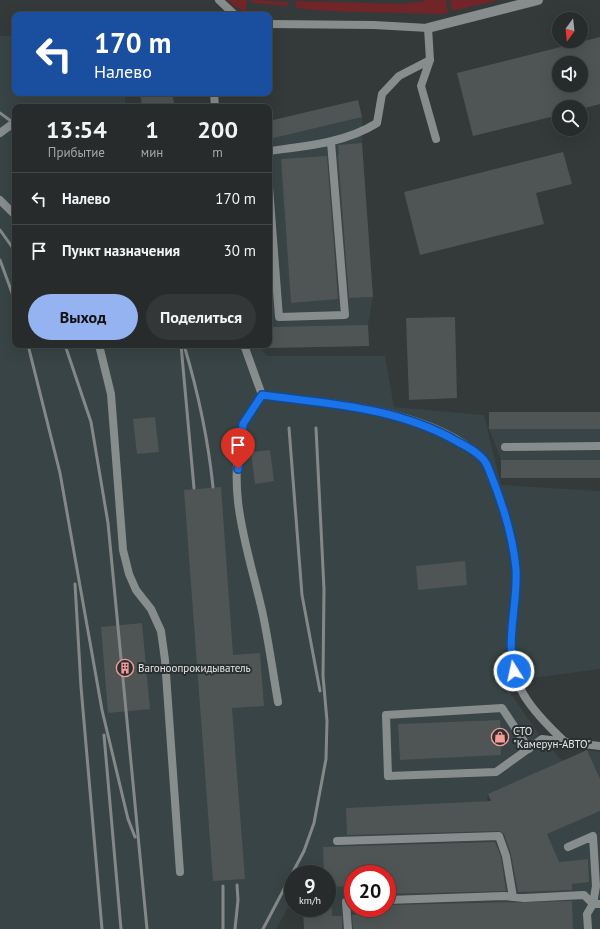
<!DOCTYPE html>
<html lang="ru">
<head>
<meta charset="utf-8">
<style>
	:root { --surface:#272b2b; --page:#333737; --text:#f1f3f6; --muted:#a4a7a9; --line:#434747; --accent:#95b2f1 }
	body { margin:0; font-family:"PT Sans",sans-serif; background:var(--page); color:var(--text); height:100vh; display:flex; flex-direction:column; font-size:15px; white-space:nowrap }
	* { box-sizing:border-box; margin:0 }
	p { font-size:13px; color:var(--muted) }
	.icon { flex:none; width:22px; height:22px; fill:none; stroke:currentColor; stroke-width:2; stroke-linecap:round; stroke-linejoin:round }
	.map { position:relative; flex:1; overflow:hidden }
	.details { position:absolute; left:12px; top:104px; width:260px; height:244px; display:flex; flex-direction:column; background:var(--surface); border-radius:8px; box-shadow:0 4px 16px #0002,0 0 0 1px var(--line) }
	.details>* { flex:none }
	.hud { position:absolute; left:12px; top:12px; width:260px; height:84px; border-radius:8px; box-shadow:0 4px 16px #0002,0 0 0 1px var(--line); background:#1a4fa0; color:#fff; overflow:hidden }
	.needle { width:26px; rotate:195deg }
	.controls { position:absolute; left:552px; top:12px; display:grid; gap:8px }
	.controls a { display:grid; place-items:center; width:36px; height:36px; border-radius:50%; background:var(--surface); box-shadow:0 4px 16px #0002,0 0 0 1px var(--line); font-size:20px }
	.speed { position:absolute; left:284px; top:865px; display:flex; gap:8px; font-size:20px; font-weight:700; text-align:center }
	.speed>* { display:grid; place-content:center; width:52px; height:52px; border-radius:50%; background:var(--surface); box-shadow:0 4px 16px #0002,0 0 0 1px var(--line); line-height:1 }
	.speed small { font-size:10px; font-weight:400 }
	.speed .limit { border:6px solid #d22; background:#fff; color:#111 }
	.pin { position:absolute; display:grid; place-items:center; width:34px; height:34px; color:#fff; margin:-41px -17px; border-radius:50% 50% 50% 0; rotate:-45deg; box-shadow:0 0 4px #0007 }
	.pin .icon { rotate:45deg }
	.me { position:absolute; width:44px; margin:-22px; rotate:350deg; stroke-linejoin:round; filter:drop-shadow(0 0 3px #0008) }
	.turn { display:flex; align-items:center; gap:14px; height:84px; padding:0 16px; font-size:18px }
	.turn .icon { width:52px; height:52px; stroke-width:2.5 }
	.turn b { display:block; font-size:28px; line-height:34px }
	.eta { display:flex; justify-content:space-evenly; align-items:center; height:68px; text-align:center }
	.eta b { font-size:24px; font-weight:800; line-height:28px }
	.button { display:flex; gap:8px; margin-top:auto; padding:8px 16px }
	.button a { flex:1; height:46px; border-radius:24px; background:var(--accent); color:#111; font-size:16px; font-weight:800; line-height:46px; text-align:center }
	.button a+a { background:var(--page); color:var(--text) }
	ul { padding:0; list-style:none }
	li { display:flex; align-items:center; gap:12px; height:52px; padding:0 16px; border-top:1px solid var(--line) }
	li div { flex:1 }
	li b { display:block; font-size:15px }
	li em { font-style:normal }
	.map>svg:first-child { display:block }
	.built { fill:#384445; fill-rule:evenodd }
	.green { fill:#722528 }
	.building { fill:#4f5455; fill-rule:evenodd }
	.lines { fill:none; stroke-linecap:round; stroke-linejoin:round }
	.lane { stroke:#878d8d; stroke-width:8 }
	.street { stroke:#878d8d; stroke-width:10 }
	.rail { stroke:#848888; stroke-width:3 }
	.route-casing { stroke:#114b97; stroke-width:10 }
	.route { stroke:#1a73e8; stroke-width:7 }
	.labels { text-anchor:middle; stroke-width:4; stroke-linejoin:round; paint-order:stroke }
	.poi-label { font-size:11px; fill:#e4e7e7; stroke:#2a2f2f; text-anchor:start }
</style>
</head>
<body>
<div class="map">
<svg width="600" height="929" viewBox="0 0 600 929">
	<rect width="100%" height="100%" fill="#343939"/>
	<path class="built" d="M 15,35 L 15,93 L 124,93 L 126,107 L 15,107 L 15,345 L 259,345 L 267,356 L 385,356 L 394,407 L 484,415 L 501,485 L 600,491 L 600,669 L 503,682 L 542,739 L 563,761 L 587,750 L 600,752 L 600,929 L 304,929 L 303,908 L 327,908 L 327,874 L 309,874 L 310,870 L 307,874 L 293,874 L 293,899 L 276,929 L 0,929 L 0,36 ZM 488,795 L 501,819 L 489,823 L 487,801 ZM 353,874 L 387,874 L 387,908 L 353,908 Z
		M 358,100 L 362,117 L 362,143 L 373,297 L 368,325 L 369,346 L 265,348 L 263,345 L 269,345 L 269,121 Z
		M 600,412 L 600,478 L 501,478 L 501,460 L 489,429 Z"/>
	<path class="green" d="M 227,0 L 247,0 L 246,12 L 237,8 Z
		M 252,0 L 288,2 L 288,6 L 252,3 Z
		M 428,0 L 446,0 L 448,13 L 440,14 L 327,11 L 297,8 L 294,1 L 405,4 Z
		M 450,0 L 500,0 L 452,11 Z"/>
	<path class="building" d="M 600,37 L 600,104 L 581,109 L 581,107 L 559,107 L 559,115 L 473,136 L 457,73 ZM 559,63 L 581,63 L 581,85 L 559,85 Z
		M 140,93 L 172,93 L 175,107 L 142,107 Z
		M 358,100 L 362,117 L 269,139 L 269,121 Z
		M 362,143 L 373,297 L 349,298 L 338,155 L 339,155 L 338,145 Z
		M 563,152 L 572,184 L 536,193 L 544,224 L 420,255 L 404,192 Z
		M 327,156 L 338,299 L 291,303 L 281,159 Z
		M 455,317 L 457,398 L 409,400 L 406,318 Z
		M 368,325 L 369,346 L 269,348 L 269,327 Z
		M 489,412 L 600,412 L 600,429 L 489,429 Z
		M 155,417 L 159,452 L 137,454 L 133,419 Z
		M 270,450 L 274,481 L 255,484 L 251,452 Z
		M 501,460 L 600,460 L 600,478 L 501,478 Z
		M 221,487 L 233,655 L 260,653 L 264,706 L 232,708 L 245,879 L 213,881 L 184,490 Z
		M 465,561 L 467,585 L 418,590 L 416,566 Z
		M 142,623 L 150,709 L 108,713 L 101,627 Z
		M 500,720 L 501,755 L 400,760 L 398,724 Z
		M 587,750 L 600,779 L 600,811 L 547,834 L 559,862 L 588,859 L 589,882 L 572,884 L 572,890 L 518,892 L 511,854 L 504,834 L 499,831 L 347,835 L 346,808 L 491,801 L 488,794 Z
		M 495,842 L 501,857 L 506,891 L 387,894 L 387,874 L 353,874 L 353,886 L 327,887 L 327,874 L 324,874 L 323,847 Z
		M 572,901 L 573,929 L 353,929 L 352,915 L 362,914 L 362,913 L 387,912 L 387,905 Z
		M 303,908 L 332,908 L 332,916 L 342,916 L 342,929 L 304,929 Z"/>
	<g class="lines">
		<path class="lane" d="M 219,0 L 235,15
			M 269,24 L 374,25 L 428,28 L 430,60 L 421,86 L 436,139
			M 214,93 L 215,107
			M 0,133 L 15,122
			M 269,151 C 306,146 345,143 377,123 L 382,94 L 399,76 L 430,60
			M 269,187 L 279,317 L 345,315 L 331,142
			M 0,200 L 15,215
			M 99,345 L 111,394 L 123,550 L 129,574 L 136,590 L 151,609 L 161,631 L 165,660 L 180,872
			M 244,345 L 262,395 C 331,404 428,408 482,458 C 487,462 489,471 491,477 C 506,511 517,550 516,588 C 516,604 511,620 511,636 C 508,685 531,710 565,742
			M 262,395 C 257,405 246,416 243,426 C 225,494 249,551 263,615 C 269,644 273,673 278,702
			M 505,447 L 600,446
			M 529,749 L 502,708 L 386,715 L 388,776 L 496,772 L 542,739 L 600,746
			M 337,841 L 499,836 L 506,856 L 513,897
			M 568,847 L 593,836 L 596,886 L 593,904 L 587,914 L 588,929
			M 387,900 L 504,896 L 524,898 L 584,895 L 593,904 L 600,904
			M 348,929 L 346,902 L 353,902"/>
		<path class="street" d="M 428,28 L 538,0"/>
		<path class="rail" d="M 0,113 L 15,124
			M 0,230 L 15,251
			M 0,260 L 15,301
			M 28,345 L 60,473 L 102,710 L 128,819 L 135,837
			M 65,345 L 91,422 L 108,523 L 147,929
			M 181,345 L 194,488
			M 184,345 C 198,392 208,438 213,487
			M 289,428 L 302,595 L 320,691
			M 75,584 L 81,687 L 102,929
			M 104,735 L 121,929
			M 223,929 L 223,886
			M 235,929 L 238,900 L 237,885
			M 263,929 L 304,851 L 314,823 L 326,759 L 327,721 L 323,676 L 324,589 L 316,428"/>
	</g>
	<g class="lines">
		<defs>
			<path id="route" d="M 238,469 L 243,424 L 262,395 C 329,404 398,407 458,442 C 466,446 477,452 483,459 C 487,463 489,470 491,475 C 503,505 513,536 516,569 C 518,603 506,637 514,671"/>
		</defs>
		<use href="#route" class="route-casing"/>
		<use href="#route" class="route"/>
	</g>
	<defs>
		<symbol id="building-ring" viewBox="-11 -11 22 22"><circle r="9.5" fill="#2a2f2f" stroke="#f59b98" stroke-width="1.5"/><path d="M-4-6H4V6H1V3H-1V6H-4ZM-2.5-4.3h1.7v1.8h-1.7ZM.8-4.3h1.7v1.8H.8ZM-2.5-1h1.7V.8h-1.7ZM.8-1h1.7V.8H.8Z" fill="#f59b98"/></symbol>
		<symbol id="shop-ring" viewBox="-11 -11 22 22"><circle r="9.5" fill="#2a2f2f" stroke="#f59b98" stroke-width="1.5"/><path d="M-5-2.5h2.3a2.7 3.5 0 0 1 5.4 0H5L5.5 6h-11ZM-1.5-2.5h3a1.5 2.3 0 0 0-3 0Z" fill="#f59b98"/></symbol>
	</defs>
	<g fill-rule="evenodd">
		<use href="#building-ring" x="115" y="658" width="20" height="20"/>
		<use href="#shop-ring" x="490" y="727" width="20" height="20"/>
	</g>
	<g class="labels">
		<g class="poi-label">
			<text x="138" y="672">Вагоноопрокидыватель</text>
			<text x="513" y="735">СТО<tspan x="513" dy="13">"Камерун-АВТО"</tspan></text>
		</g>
	</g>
</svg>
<div class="controls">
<a><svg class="needle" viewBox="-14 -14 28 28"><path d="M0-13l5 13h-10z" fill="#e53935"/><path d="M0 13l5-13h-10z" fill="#a4a7a9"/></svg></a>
<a><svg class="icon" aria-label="sound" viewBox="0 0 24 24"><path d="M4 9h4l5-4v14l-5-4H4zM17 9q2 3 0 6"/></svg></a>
<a><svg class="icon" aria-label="search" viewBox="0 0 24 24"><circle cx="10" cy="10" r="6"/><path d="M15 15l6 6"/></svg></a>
</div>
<div class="speed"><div>9<small>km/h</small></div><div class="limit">20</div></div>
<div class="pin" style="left:238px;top:469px;background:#d93025"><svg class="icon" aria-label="arrive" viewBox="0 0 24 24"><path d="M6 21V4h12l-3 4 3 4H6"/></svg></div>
<svg class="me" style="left:514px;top:671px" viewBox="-20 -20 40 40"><circle r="17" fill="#1a73e8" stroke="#fff" stroke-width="3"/><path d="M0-11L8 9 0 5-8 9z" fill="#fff"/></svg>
<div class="hud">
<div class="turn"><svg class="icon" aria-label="left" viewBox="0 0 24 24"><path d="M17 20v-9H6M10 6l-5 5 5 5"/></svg><div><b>170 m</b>Налево</div></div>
</div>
<section class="details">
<div class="eta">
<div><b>13:54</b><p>Прибытие</p></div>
<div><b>1</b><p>мин</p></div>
<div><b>200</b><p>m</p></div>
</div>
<ul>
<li><svg class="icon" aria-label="left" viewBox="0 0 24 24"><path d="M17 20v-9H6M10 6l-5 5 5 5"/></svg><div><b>Налево</b></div><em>170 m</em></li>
<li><svg class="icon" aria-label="arrive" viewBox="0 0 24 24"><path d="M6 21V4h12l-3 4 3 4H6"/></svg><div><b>Пункт назначения</b></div><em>30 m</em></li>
</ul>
<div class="button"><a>Выход</a><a>Поделиться</a></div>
</section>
</div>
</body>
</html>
